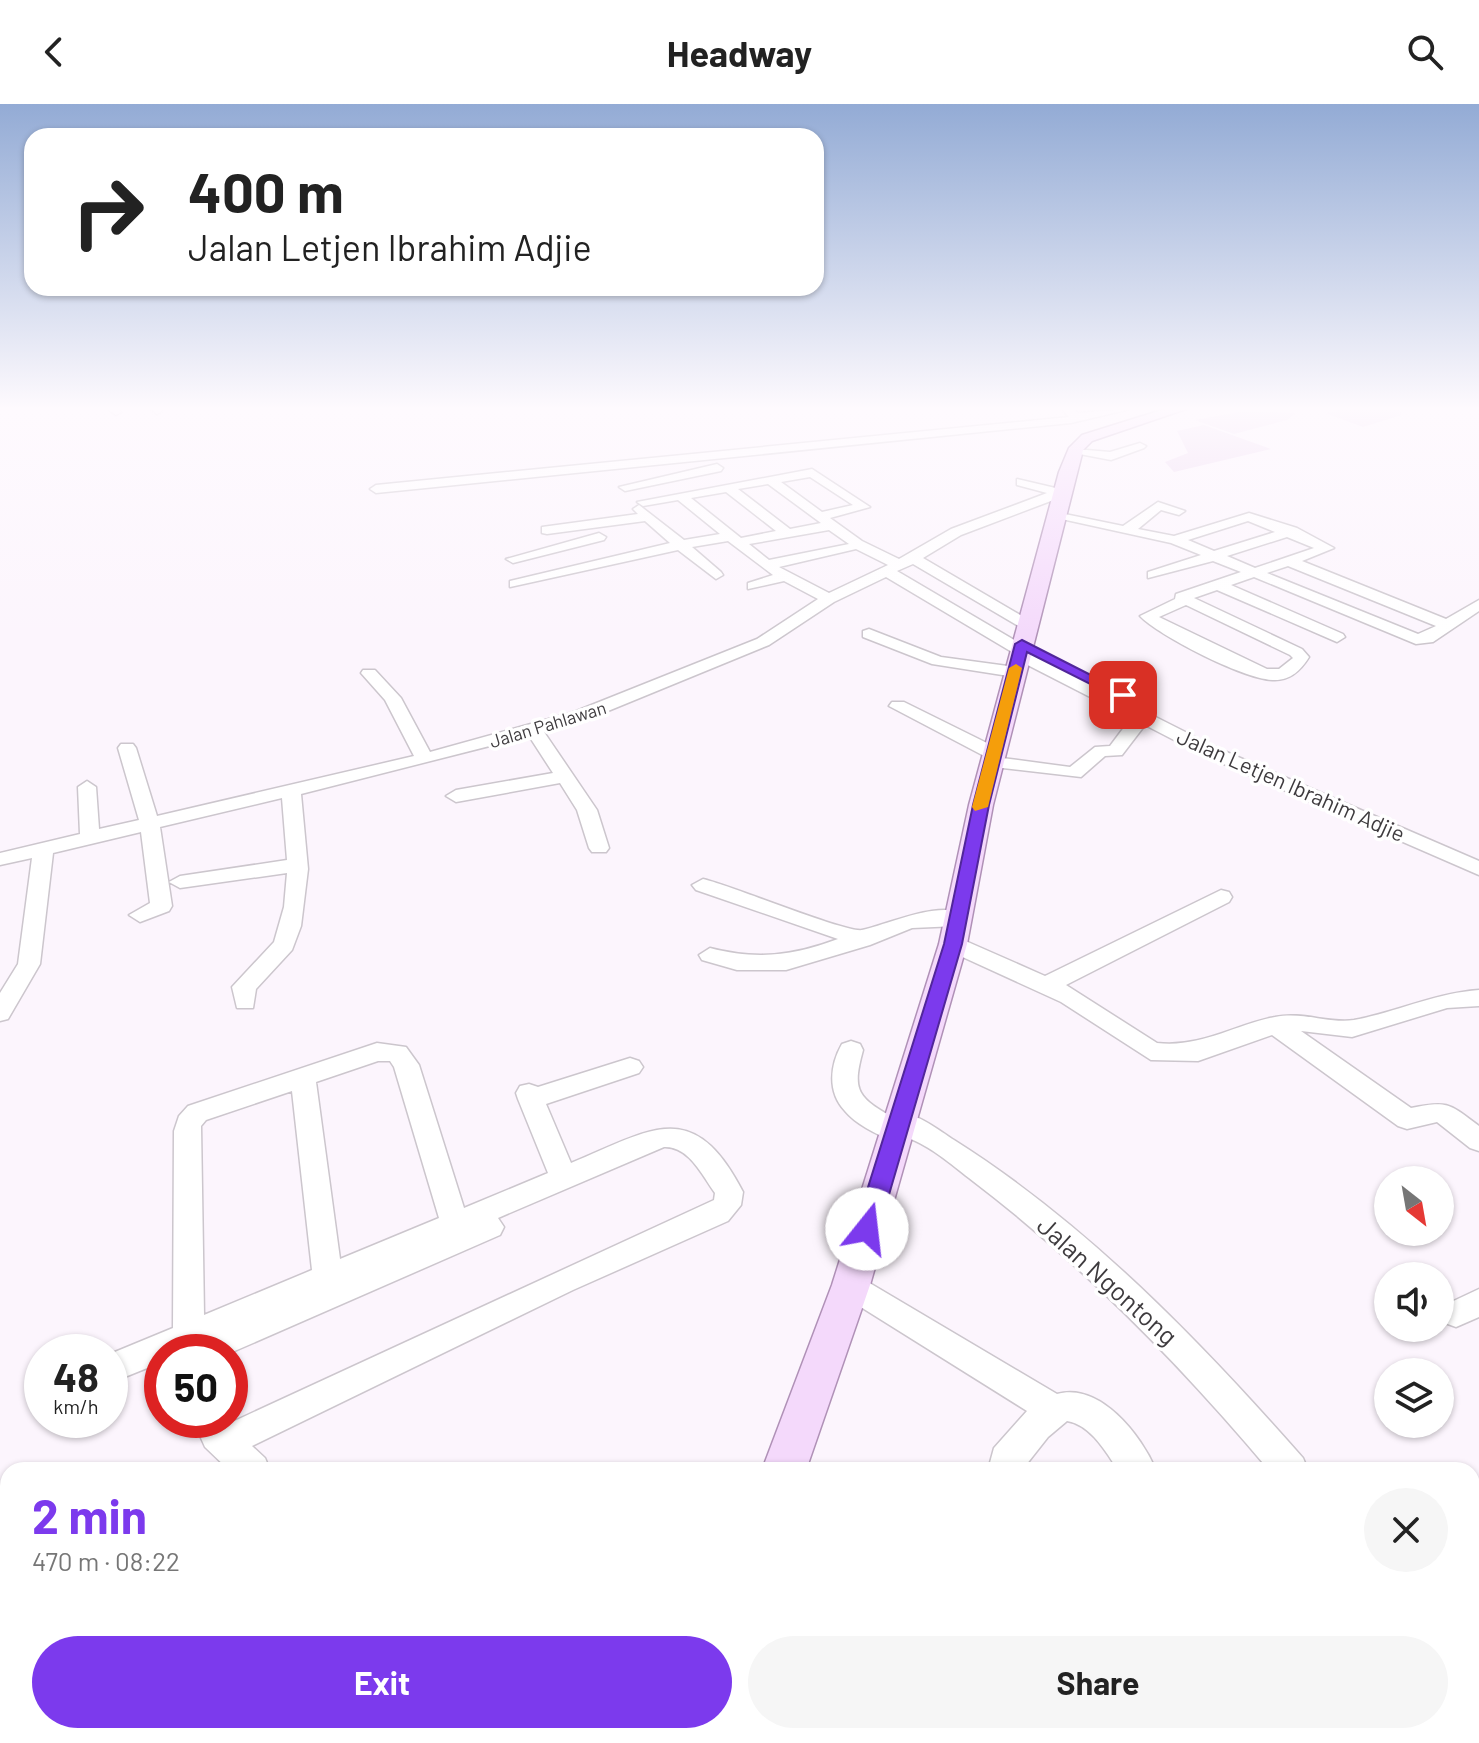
<!DOCTYPE html>
<html lang="en">
<head>
<meta charset="utf-8">
<style>
	:root { --surface:#fff; --page:#f6f6f6; --text:#222; --muted:#767676; --accent:#7c3aed }
	body { margin:0; font-family:Barlow,sans-serif; background:var(--page); color:var(--text); height:100vh; display:flex; flex-direction:column; font-size:30px; white-space:nowrap }
	* { box-sizing:border-box; margin:0 }
	p { font-size:26px; color:var(--muted) }
	.icon { flex:none; width:44px; height:44px; fill:none; stroke:currentColor; stroke-width:2; stroke-linecap:round; stroke-linejoin:round }
	.map { position:relative; flex:1; overflow:hidden }
	.side { position:absolute; left:0px; top:1358px; width:1480px; height:282px; display:flex; flex-direction:column; background:var(--surface); border-radius:24px 24px 0 0; box-shadow:0 2px 6px #0004 }
	.side>* { flex:none }
	.guide { position:absolute; left:24px; top:24px; width:800px; height:168px; border-radius:24px; box-shadow:0 2px 6px #0004; background:#fff; color:var(--text); overflow:hidden }
	.needle { width:52px; rotate:149deg }
	.fabs { position:absolute; left:1374px; top:1062px; display:grid; gap:16px }
	.fabs a { display:grid; place-items:center; width:80px; height:80px; border-radius:50%; background:var(--surface); box-shadow:0 2px 6px #0004; font-size:40px }
	.speed { position:absolute; left:24px; top:1230px; display:flex; gap:16px; font-size:40px; font-weight:700; text-align:center }
	.speed>* { display:grid; place-content:center; width:104px; height:104px; border-radius:50%; background:var(--surface); box-shadow:0 2px 6px #0004; line-height:1 }
	.speed small { font-size:20px; font-weight:400 }
	.speed .limit { border:12px solid #d22; background:#fff; color:#111 }
	.pin { position:absolute; display:grid; place-items:center; width:68px; height:68px; color:#fff; margin:-34px; border-radius:16px; box-shadow:0 4px 12px #0006 }
	.me { position:absolute; width:88px; margin:-44px; rotate:16deg; stroke-linejoin:round; filter:drop-shadow(0 0 6px #0008) }
	.turn { display:flex; align-items:center; gap:28px; height:168px; padding:0 32px; font-size:36px }
	.turn .icon { width:104px; height:104px; stroke-width:2.5 }
	.turn b { display:block; font-size:56px; line-height:68px }
	.round { display:grid; place-items:center; flex:none; width:84px; height:84px; border-radius:42px; background:var(--page) }
	.head { display:flex; align-items:center; justify-content:space-between; height:136px; padding:0 32px }
	h1 { font-size:48px; font-weight:700; line-height:60px; color:var(--accent) }
	.action { display:flex; gap:16px; margin-top:auto; padding:16px 32px }
	.action a { flex:1; height:92px; border-radius:48px; background:var(--accent); color:#fff; font-size:32px; font-weight:700; line-height:92px; text-align:center }
	.action a+a { background:var(--page); color:var(--text) }
	header { display:flex; justify-content:space-between; align-items:center; height:104px; padding:0 32px; background:var(--surface); font-size:36px; font-weight:700 }
	.map>svg:first-child { display:block }
	.green { fill:#ecd6f0 }
	.lines { fill:none; stroke-linecap:round; stroke-linejoin:round }
	.minor-casing { stroke:#ccc6cd; stroke-width:3 }
	.major-casing { stroke:#b091b7; stroke-width:3 }
	.minor { fill:#fff; fill-rule:evenodd }
	.major { fill:#f4d9fb; fill-rule:evenodd }
	.route { fill:#7c3aed; stroke:#51269a; stroke-width:2 }
	.slow { fill:#f59e0b }
	.labels { text-anchor:middle; stroke-width:7; stroke-linejoin:round; paint-order:stroke }
	.far-street-label { font-size:18px; fill:#3e3b3e; stroke:#fff }
	.street-label { font-size:22px; fill:#3e3b3e; stroke:#fff }
	.near-street-label { font-size:26px; fill:#3e3b3e; stroke:#fff }
</style>
</head>
<body>
<header><svg class="icon" aria-label="back" viewBox="0 0 24 24"><path d="M15 5l-7 7 7 7"/></svg>Headway<svg class="icon" aria-label="search" viewBox="0 0 24 24"><circle cx="10" cy="10" r="6"/><path d="M15 15l6 6"/></svg></header>
<div class="map">
<svg width="1479" height="1639" viewBox="0 0 1479 1639">
	<rect width="100%" height="100%" fill="#fcf5fd"/>
	<path class="green" d="M 1335,305 L 1399,305 L 1402,311 L 1363,323 L 1325,309 L 1336,308 Z
		M 1239,308 L 1296,309 L 1287,316 L 1234,330 L 1195,316 Z
		M 1204,321 L 1271,345 L 1174,368 L 1165,358 L 1188,349 L 1177,327 Z"/>
	<g class="lines">
		<defs>
			<path id="minor" d="M 108,305 L 119,305 L 121,308 L 116,311 Z
				M 151,305 L 161,305 L 162,307 L 157,310 Z
				M 1062,305 L 1073,305 L 1078,309 L 1130,305 L 1071,319 L 376,389 L 370,385 L 376,381 L 1069,313 Z
				M 1140,339 L 1146,342 L 1144,344 L 1111,356 L 1069,348 L 1075,345 L 1110,348 Z
				M 717,360 L 723,364 L 721,367 L 625,387 L 619,383 Z
				M 812,365 L 870,403 L 830,414 L 862,437 L 899,455 L 951,425 L 1047,389 L 1017,381 L 1017,375 L 1064,386 L 1064,392 L 961,431 L 923,454 L 1032,518 L 1032,524 L 1022,524 L 913,460 L 897,467 L 1026,543 L 1027,548 L 1215,643 L 1479,757 L 1479,771 L 1203,651 L 1145,621 L 1122,651 L 1105,652 L 1081,673 L 985,662 L 983,658 L 988,654 L 889,602 L 892,598 L 904,598 L 1001,646 L 1002,654 L 1070,663 L 1095,643 L 1110,642 L 1131,614 L 1012,553 L 1012,548 L 886,473 L 834,498 L 769,541 L 586,616 L 544,628 L 597,706 L 609,744 L 606,748 L 592,748 L 589,744 L 577,706 L 560,679 L 456,698 L 446,692 L 456,686 L 553,669 L 529,632 L 301,690 L 308,765 L 301,822 L 292,846 L 256,885 L 253,904 L 237,904 L 232,883 L 274,838 L 284,803 L 287,769 L 180,784 L 169,778 L 180,772 L 287,756 L 282,694 L 160,723 L 172,802 L 169,807 L 140,818 L 129,811 L 150,799 L 141,728 L 53,749 L 40,860 L 8,915 L 0,917 L 0,889 L 18,860 L 32,754 L 0,761 L 0,749 L 80,730 L 78,683 L 87,677 L 96,683 L 99,725 L 139,716 L 118,644 L 121,640 L 133,640 L 136,644 L 157,712 L 414,652 L 385,596 L 361,569 L 363,566 L 375,566 L 401,594 L 430,648 L 574,608 L 757,535 L 818,495 L 784,477 L 748,485 L 748,479 L 773,471 L 728,437 L 692,443 L 721,468 L 723,471 L 716,475 L 678,446 L 510,483 L 510,477 L 670,439 L 645,417 L 547,430 L 542,429 L 542,423 L 638,410 L 633,405 L 639,401 L 684,436 L 720,430 L 678,396 L 643,402 L 637,398 ZM 810,373 L 853,401 L 822,408 L 781,378 ZM 768,380 L 821,419 L 790,425 L 738,385 ZM 726,388 L 776,427 L 741,434 L 691,394 ZM 829,426 L 849,440 L 769,456 L 749,440 ZM 856,445 L 888,461 L 829,489 L 779,463 Z
				M 1158,398 L 1185,407 L 1179,411 L 1161,406 L 1138,425 L 1174,432 L 1249,409 L 1297,424 L 1334,444 L 1302,457 L 1446,515 L 1479,496 L 1479,507 L 1433,538 L 1416,540 L 1254,473 L 1231,481 L 1343,530 L 1345,533 L 1337,538 L 1217,486 L 1194,494 L 1302,545 L 1309,553 C 1301,566 1291,576 1275,576 C 1247,577 1159,532 1140,512 L 1175,495 L 1176,490 L 1241,468 L 1213,457 L 1148,474 L 1148,468 L 1201,451 L 1171,439 L 1048,412 L 1055,408 L 1123,422 ZM 1248,417 L 1275,428 L 1214,447 L 1188,436 ZM 1287,433 L 1314,444 L 1255,464 L 1227,452 ZM 1288,462 L 1436,522 L 1418,530 L 1267,469 ZM 1186,501 L 1290,551 L 1293,554 L 1279,565 L 1267,565 L 1159,513 Z
				M 599,429 L 606,433 L 604,436 L 513,459 L 506,455 Z
				M 869,525 L 941,553 L 1015,563 L 1023,568 L 1015,573 L 932,560 L 863,533 L 863,527 Z
				M 703,775 C 730,781 846,829 862,826 C 884,822 950,791 968,815 L 957,822 L 912,824 L 870,841 L 786,866 L 737,866 L 702,856 L 699,851 L 710,844 C 756,856 793,852 838,835 L 696,786 L 692,781 Z
				M 1221,786 L 1229,788 L 1232,793 L 1229,798 L 1066,881 L 1157,939 C 1201,944 1234,921 1275,913 C 1302,907 1329,920 1354,916 C 1397,908 1435,889 1479,886 L 1479,902 L 1447,904 L 1352,933 L 1301,927 L 1411,1004 C 1448,996 1450,1000 1479,1022 L 1479,1047 L 1470,1044 L 1437,1018 L 1407,1025 L 1398,1022 L 1272,931 L 1198,957 L 1151,956 L 1061,898 L 945,845 L 942,840 L 945,835 L 961,835 L 1045,872 Z
				M 851,937 L 860,940 L 863,946 C 853,983 855,992 889,1011 C 909,1002 937,1025 954,1036 C 1087,1120 1200,1237 1303,1354 L 1308,1366 L 1269,1366 C 1179,1259 1081,1159 969,1074 C 952,1061 929,1041 908,1034 C 903,1032 898,1036 891,1035 C 876,1031 855,1019 845,1007 C 827,988 830,961 842,940 Z
				M 377,939 L 406,943 L 419,961 L 464,1104 L 548,1069 L 518,995 L 516,989 L 520,982 L 529,980 L 538,983 L 630,954 L 639,957 L 643,963 L 639,969 L 546,1000 L 571,1059 C 651,1026 693,991 743,1088 L 741,1101 L 728,1117 L 573,1186 L 252,1342 L 265,1354 L 270,1366 L 229,1366 L 205,1343 L 193,1316 L 226,1316 L 228,1320 L 714,1096 L 715,1089 C 702,1071 689,1042 664,1043 L 498,1114 L 504,1123 L 500,1131 L 230,1249 L 162,1248 L 162,1258 L 110,1279 L 110,1250 L 173,1224 L 174,1027 L 179,1012 L 188,1002 ZM 378,957 L 390,957 L 394,963 L 439,1114 L 340,1155 L 316,978 ZM 292,987 L 312,1166 L 204,1211 L 201,1022 L 206,1016 Z
				M 851,1168 L 1057,1290 C 1100,1278 1141,1331 1156,1366 L 1118,1366 C 1106,1348 1091,1321 1067,1317 L 1048,1333 L 1022,1366 L 988,1366 L 994,1344 L 1027,1307 L 840,1190 L 836,1181 L 840,1172 Z
				M 1479,1185 L 1479,1213 L 1456,1223 L 1445,1219 L 1441,1210 L 1445,1201 Z
				M 1479,1402 L 1479,1440 L 1472,1443 L 1472,1405 Z
				M 1472,1563 L 1479,1566 L 1479,1609 L 1472,1607 Z
				M 162,1632 L 202,1632 L 203,1639 L 163,1639 Z
				M 533,1632 L 579,1632 L 582,1639 L 536,1639 Z
				M 597,1632 L 644,1632 L 647,1639 L 600,1639 Z
				M 1184,1632 L 1226,1632 L 1229,1639 L 1187,1639 Z
				M 1274,1632 L 1318,1632 L 1315,1639 L 1271,1639 Z"/>
			<path id="major" d="M 1165,305 L 1186,305 L 1092,337 L 1083,346 L 993,701 L 967,840 L 870,1181 L 806,1366 L 762,1366 L 832,1181 L 939,840 L 969,701 L 1059,368 L 1069,344 L 1082,331 Z
				M 662,1632 L 713,1632 L 710,1639 L 660,1639 Z"/>
		</defs>
		<use href="#minor" class="minor-casing"/>
		<use href="#major" class="major-casing"/>
		<use href="#minor" class="minor"/>
		<use href="#major" class="major"/>
	</g>
	<linearGradient id="sky" x2="0" y2="1"><stop stop-color="#93abd5"/><stop offset="0.57" stop-color="#fefafe"/><stop offset="1" stop-color="#fefafe" stop-opacity="0"/></linearGradient>
	<rect width="1479" height="534" fill="url(#sky)"/>
	<path class="route" d="M 1022,536 L 1130,591 L 1118,594 L 1027,548 L 989,701 L 962,840 L 879,1125 L 876,1132 L 867,1135 L 859,1132 L 855,1125 L 944,840 L 973,701 L 1015,540 Z"/>
	<path class="slow" d="M 1016,560 L 1022,564 L 988,703 L 975,707 L 972,703 L 1009,564 Z"/>
	<g class="labels">
		<g class="far-street-label">
			<text transform="translate(548 621) rotate(-17)" y="6">Jalan Pahlawan</text>
		</g>
		<g class="street-label">
			<text transform="translate(1291 681) rotate(24)" y="8">Jalan Letjen Ibrahim Adjie</text>
		</g>
		<g class="near-street-label">
			<text transform="translate(1107 1177) rotate(42)" y="9">Jalan Ngontong</text>
		</g>
	</g>
</svg>
<div class="fabs">
<a><svg class="needle" viewBox="-14 -14 28 28"><path d="M0-13l5 13h-10z" fill="#e53935"/><path d="M0 13l5-13h-10z" fill="#767676"/></svg></a>
<a><svg class="icon" aria-label="sound" viewBox="0 0 24 24"><path d="M4 9h4l5-4v14l-5-4H4zM17 9q2 3 0 6"/></svg></a>
<a><svg class="icon" aria-label="layers" viewBox="0 0 24 24"><path d="M12 4l9 5-9 5-9-5zM3 14l9 5 9-5"/></svg></a>
</div>
<div class="speed"><div>48<small>km/h</small></div><div class="limit">50</div></div>
<div class="pin" style="left:1123px;top:591px;background:#d93025"><svg class="icon" aria-label="arrive" viewBox="0 0 24 24"><path d="M6 21V4h12l-3 4 3 4H6"/></svg></div>
<svg class="me" style="left:867px;top:1125px" viewBox="-20 -20 40 40"><circle r="19" fill="#fff"/><path d="M0-13L10 11 0 6-10 11z" fill="#7c3aed"/></svg>
<div class="guide">
<div class="turn"><svg class="icon" aria-label="right" viewBox="0 0 24 24"><path d="M7 20v-9h11M14 6l5 5-5 5"/></svg><div><b>400 m</b>Jalan Letjen Ibrahim Adjie</div></div>
</div>
<section class="side">
<div class="head"><div><h1>2 min</h1><p>470 m · 08:22</p></div><a class="round"><svg class="icon" aria-label="close" viewBox="0 0 24 24"><path d="M6 6l12 12M18 6L6 18"/></svg></a></div>
<div class="action"><a>Exit</a><a>Share</a></div>
</section>
</div>
</body>
</html>
